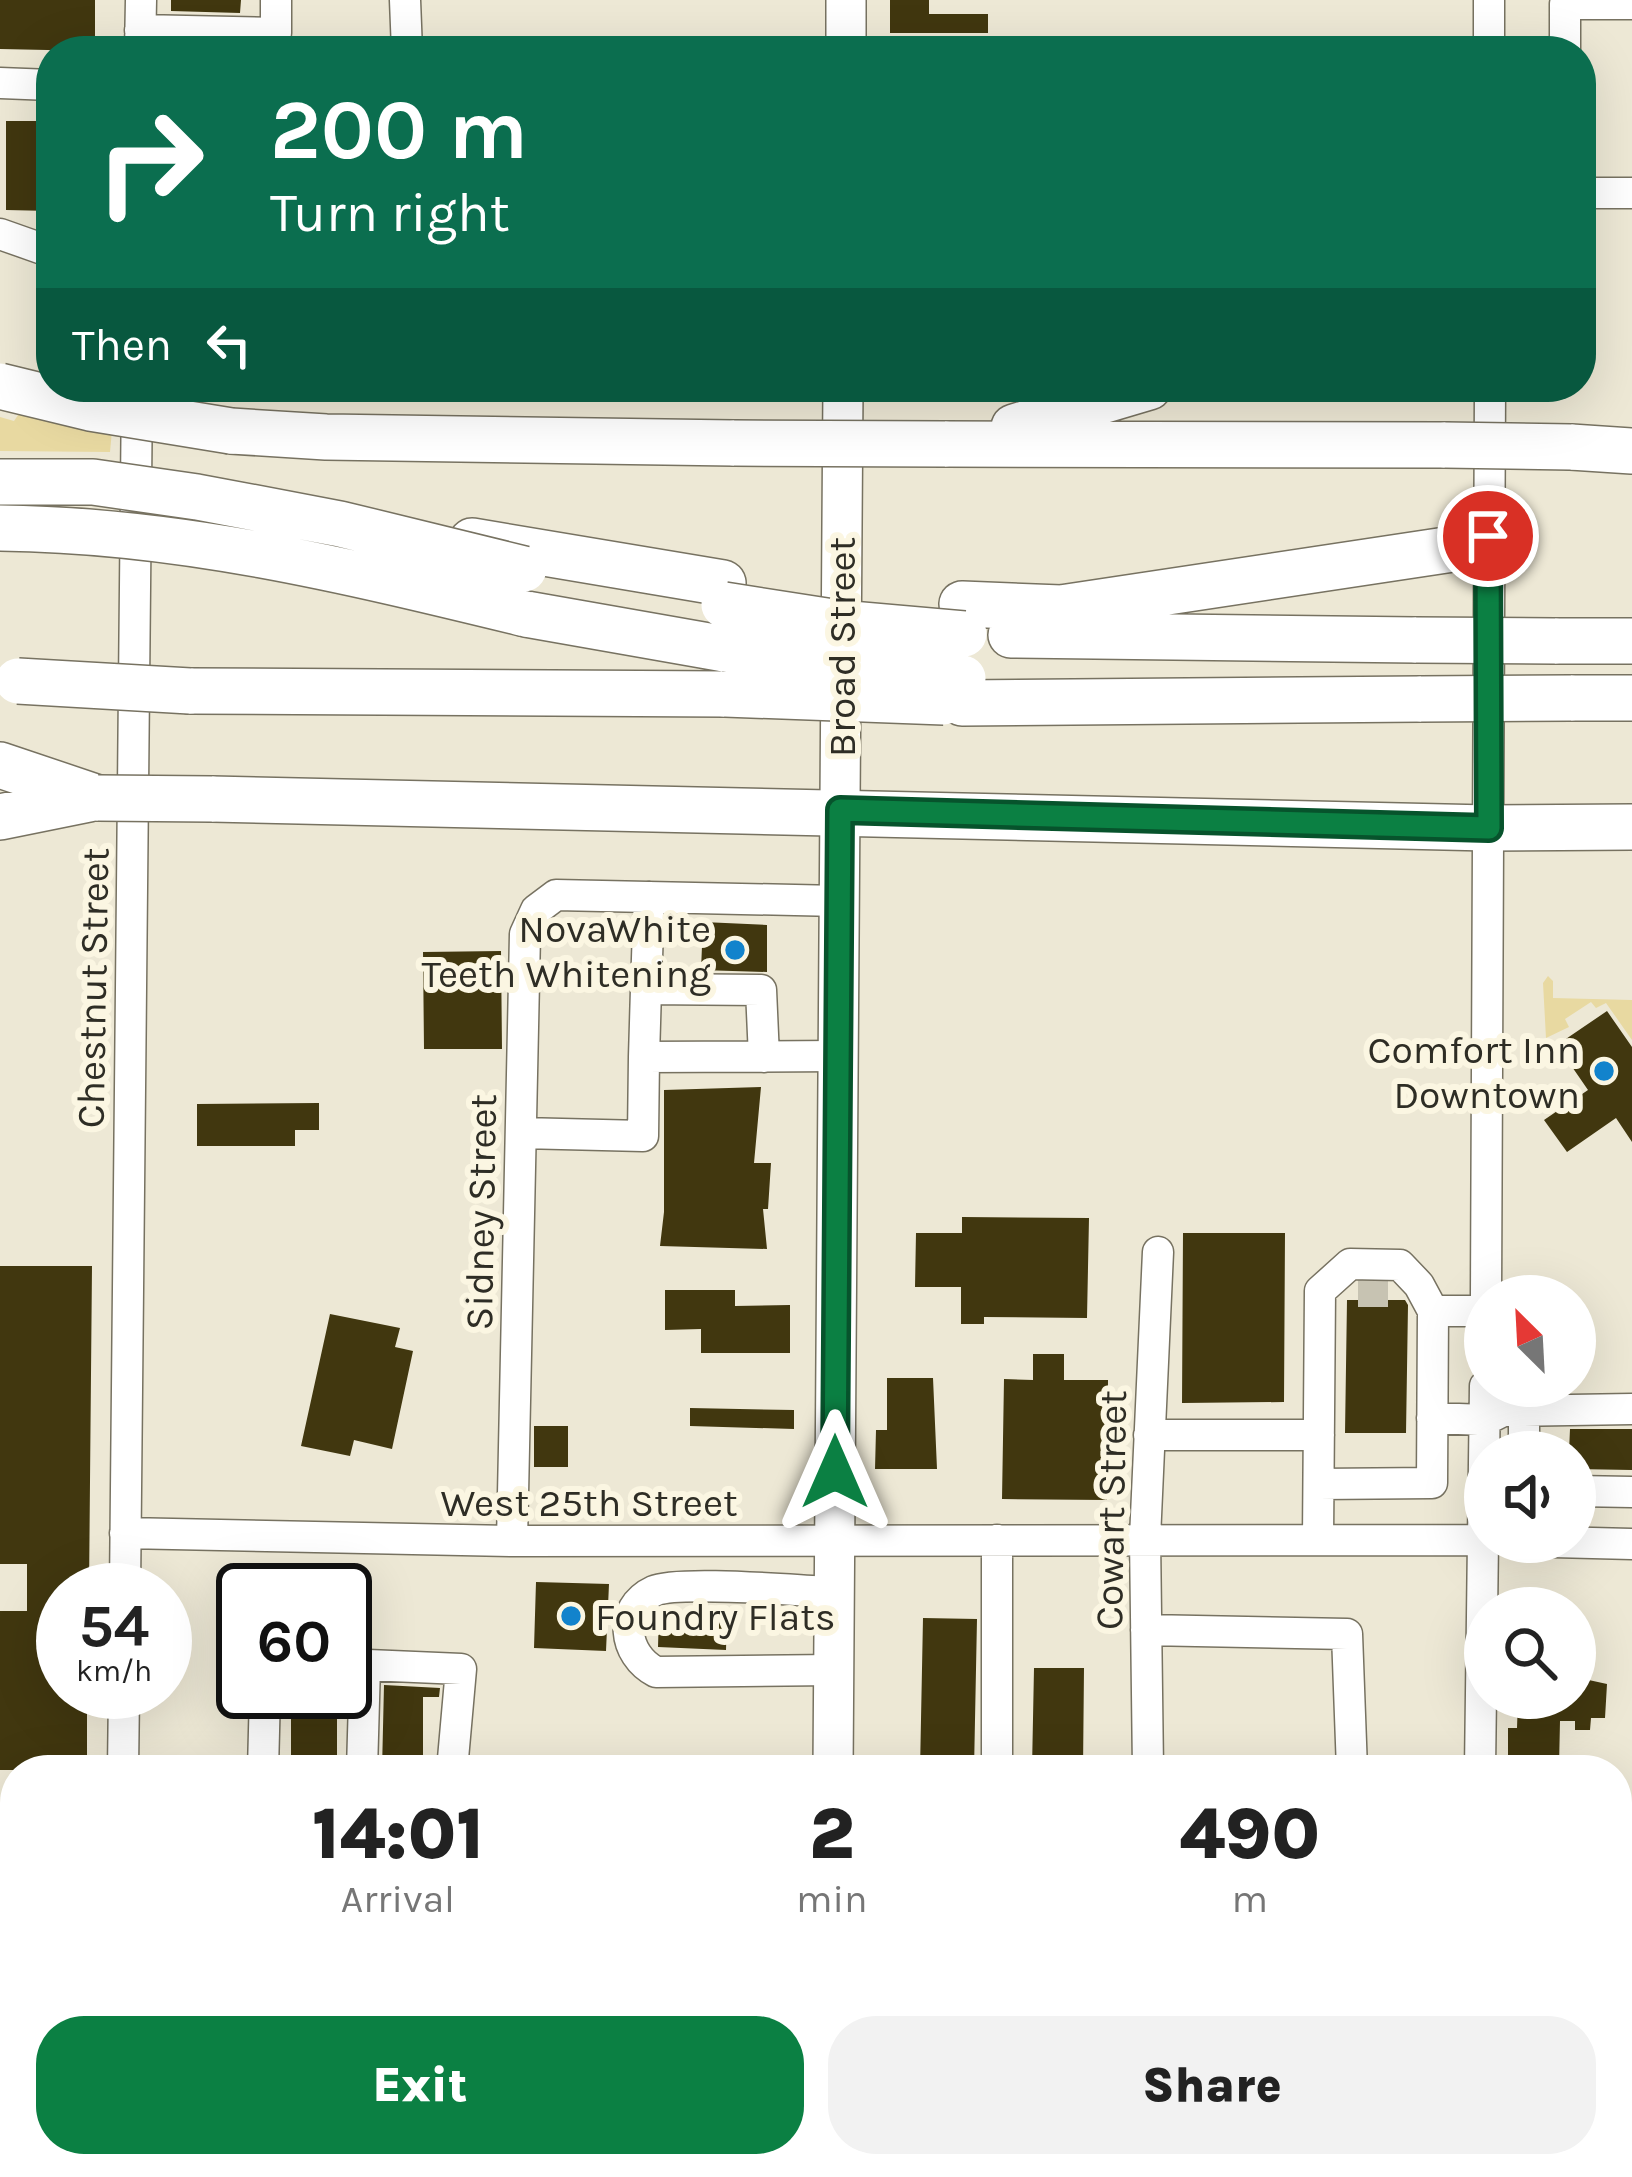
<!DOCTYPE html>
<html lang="en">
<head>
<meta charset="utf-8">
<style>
	:root { --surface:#fff; --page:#f2f2f2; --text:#222; --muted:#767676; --accent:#0b8043 }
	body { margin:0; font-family:Karla,sans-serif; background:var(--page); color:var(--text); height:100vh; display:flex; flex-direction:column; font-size:45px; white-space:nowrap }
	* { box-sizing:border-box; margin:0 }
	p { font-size:39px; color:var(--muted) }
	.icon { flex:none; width:66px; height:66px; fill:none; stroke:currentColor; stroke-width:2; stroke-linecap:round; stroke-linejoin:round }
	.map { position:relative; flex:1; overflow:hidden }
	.sheet { position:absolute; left:0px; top:1755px; width:1632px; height:423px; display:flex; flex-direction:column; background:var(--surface); border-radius:48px 48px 0 0; box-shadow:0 12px 48px #0002 }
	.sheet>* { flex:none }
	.hud { position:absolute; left:36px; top:36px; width:1560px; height:366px; border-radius:48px; box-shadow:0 12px 48px #0002; background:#0b6e4f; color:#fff; overflow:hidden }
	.needle { width:78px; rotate:336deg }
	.controls { position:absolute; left:1464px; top:1275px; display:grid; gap:24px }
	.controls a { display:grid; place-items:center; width:132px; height:132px; border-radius:50%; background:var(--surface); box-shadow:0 12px 48px #0002; font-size:60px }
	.speed { position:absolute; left:36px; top:1563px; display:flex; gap:24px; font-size:60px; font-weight:700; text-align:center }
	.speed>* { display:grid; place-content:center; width:156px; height:156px; border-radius:50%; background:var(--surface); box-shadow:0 12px 48px #0002; line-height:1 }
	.speed small { font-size:30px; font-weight:400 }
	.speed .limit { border:6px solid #111; border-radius:18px; background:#fff; color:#111 }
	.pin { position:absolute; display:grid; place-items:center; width:102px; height:102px; color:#fff; margin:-51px; border:6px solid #fff; border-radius:50%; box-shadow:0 3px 12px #0007 }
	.me { position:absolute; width:132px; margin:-66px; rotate:0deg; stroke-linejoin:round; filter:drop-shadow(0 0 9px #0008) }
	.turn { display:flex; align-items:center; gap:42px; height:252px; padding:0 36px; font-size:54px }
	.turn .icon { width:156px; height:156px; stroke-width:2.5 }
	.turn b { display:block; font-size:84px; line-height:102px }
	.then { display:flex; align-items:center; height:114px; padding:0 36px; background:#0003; gap:24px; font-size:45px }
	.eta { display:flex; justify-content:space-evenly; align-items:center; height:204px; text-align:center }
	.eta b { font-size:72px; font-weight:800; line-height:84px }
	.primary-button { display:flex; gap:24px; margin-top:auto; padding:24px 36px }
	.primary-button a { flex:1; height:138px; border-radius:48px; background:var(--accent); color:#fff; font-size:48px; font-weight:800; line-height:138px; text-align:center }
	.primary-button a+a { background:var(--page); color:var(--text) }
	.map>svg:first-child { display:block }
	.green { fill:#e8d9a1 }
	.building { fill:#41370f }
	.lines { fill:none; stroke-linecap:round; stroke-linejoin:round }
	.minor-tunnel { stroke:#c7c3b2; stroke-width:30; stroke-dasharray:30 15; stroke-linecap:butt }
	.minor-casing { stroke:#777261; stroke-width:33 }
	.major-casing { stroke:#777261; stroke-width:42 }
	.highway-casing { stroke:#777261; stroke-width:48 }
	.minor { stroke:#fff; stroke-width:30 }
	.major { stroke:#fff; stroke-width:39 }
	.highway { stroke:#fff; stroke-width:45 }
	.highway-bridge-casing { stroke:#777261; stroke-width:48; stroke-linecap:butt }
	.highway-bridge { stroke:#fff; stroke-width:45 }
	.route-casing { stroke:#07532c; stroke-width:30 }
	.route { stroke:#0b8043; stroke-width:21 }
	.poi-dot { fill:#1283cc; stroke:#fbf6e2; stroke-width:4.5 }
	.labels { text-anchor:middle; stroke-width:12; stroke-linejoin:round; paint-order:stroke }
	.street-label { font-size:39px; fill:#2e2d25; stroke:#fbf6e2 }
	.poi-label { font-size:39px; fill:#2e2d25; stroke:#fbf6e2; text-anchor:end }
</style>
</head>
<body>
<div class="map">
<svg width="1632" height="2177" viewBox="0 0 1632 2177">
	<rect width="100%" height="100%" fill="#ede8d5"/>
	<path class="green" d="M 51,366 L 51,387 L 116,387 L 110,452 L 0,451 L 0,417 L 14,421 Z
		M 910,387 L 1103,387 L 1034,403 L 910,400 Z
		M 1548,976 L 1553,981 L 1553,998 L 1632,1000 L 1632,1040 L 1606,1003 L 1596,1008 L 1591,1002 L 1565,1019 L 1569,1027 L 1546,1038 L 1543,983 Z"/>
	<path class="building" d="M 0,0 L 95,0 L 95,51 L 0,49 Z
		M 171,0 L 241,0 L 240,13 L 171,11 Z
		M 890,0 L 929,0 L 929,14 L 988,14 L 988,33 L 890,33 Z
		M 6,121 L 51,121 L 51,211 L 6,210 Z
		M 703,922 L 767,925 L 767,972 L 701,970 Z
		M 501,951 L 502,1049 L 424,1049 L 423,952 Z
		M 1607,1011 L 1632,1047 L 1632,1142 L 1616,1118 L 1567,1152 L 1544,1120 L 1588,1090 L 1557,1045 Z
		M 761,1087 L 754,1163 L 771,1163 L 768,1209 L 763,1209 L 767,1249 L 660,1246 L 664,1212 L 664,1090 Z
		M 319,1103 L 319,1130 L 295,1130 L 295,1146 L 197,1146 L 197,1104 Z
		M 962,1217 L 1089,1218 L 1087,1318 L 984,1317 L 984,1324 L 961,1324 L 961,1287 L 915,1287 L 916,1233 L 962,1233 Z
		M 1183,1233 L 1285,1233 L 1284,1402 L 1182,1403 Z
		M 0,1266 L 92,1266 L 89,1590 L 63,1590 L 63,1692 L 87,1692 L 87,1770 L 0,1770 L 0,1611 L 27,1611 L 27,1564 L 0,1564 Z
		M 665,1290 L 735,1290 L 735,1306 L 790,1305 L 790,1353 L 701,1353 L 701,1329 L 665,1330 Z
		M 1347,1300 L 1405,1300 L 1408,1305 L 1406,1433 L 1345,1433 Z
		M 330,1314 L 400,1328 L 395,1347 L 413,1351 L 392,1449 L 354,1440 L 350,1456 L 301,1446 Z
		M 1033,1354 L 1064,1354 L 1064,1380 L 1108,1380 L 1107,1500 L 1002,1499 L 1004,1379 L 1033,1380 Z
		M 887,1378 L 933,1378 L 937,1469 L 875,1469 L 876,1430 L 887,1430 Z
		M 690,1408 L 794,1410 L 794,1429 L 690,1426 Z
		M 534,1426 L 568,1426 L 568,1467 L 534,1467 Z
		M 1570,1429 L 1632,1429 L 1632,1470 L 1575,1469 L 1575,1452 L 1569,1452 Z
		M 536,1582 L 609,1584 L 606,1651 L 534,1648 Z
		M 659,1612 L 727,1614 L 726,1650 L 658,1647 Z
		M 923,1618 L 977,1619 L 974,1770 L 920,1770 Z
		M 1034,1668 L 1084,1668 L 1083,1769 L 1032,1769 Z
		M 1575,1677 L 1607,1684 L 1605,1718 L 1591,1718 L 1590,1730 L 1575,1730 L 1575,1721 L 1560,1721 L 1559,1767 L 1508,1766 L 1508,1728 L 1517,1728 L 1518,1698 L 1575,1698 Z
		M 384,1685 L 440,1688 L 439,1697 L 423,1697 L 423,1770 L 382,1770 Z
		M 291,1692 L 337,1692 L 337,1770 L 291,1770 Z"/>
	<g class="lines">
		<path class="minor-tunnel" d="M 1358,1292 L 1391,1292"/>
		<defs>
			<path id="minor" d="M 405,0 L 407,51
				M 1489,0 L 1489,51
				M 140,30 L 276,33 L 276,0
				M 140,51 L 141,0
				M 1565,51 L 1565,4 L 1632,4
				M 0,83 L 51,85
				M 1581,193 L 1632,193
				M 0,234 L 51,252
				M 646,989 L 649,897
				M 644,1057 L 646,989 L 761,990 L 764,1057
				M 521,1133 L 643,1136 L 644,1057 L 838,1056
				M 1486,1296 L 1490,387
				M 1432,1418 L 1485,1420 L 1503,1411 L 1632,1409
				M 1149,1435 L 1319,1435
				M 1524,1452 L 1524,1410
				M 1319,1484 L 1432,1483 L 1433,1311
				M 1575,1491 L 1632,1492
				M 125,1533 L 512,1541 L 1485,1540
				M 1318,1539 L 1320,1291 L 1350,1264 L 1400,1265 L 1419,1285 L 1433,1311 L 1485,1311
				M 997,1540 L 997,1770
				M 512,1541 L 525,934 L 536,910 L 556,895 L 839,901
				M 1553,1542 L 1632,1544
				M 125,1590 L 137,387
				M 1146,1630 L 1347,1634 L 1352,1770
				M 345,1664 L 461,1669 L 452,1770
				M 834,1670 L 656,1672 C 623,1655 617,1608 654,1591 C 679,1580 800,1591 834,1592
				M 123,1770 L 124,1692
				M 263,1770 L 265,1692
				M 362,1770 L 365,1665
				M 1148,1770 L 1145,1538 L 1158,1252
				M 1480,1770 L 1485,1386
				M 1617,1893 L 1632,1894
				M 0,2060 L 15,2067
				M 1150,2163 L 1150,2177
				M 87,2177 L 90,2163
				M 182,2177 L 183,2163
				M 496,2177 L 496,2163
				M 1476,2177 L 1476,2163"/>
			<path id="major" d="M 846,51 L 846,0
				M 833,1770 L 843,387
				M 829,2177 L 829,2163"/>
			<path id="highway" d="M 1014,427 L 1149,387
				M 231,431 L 326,437 L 734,443
				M 945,444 L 1445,445
				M 1571,447 L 1632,451
				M 472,541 L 723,583
				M 962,604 L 1061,608 L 1446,550 L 1488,537
				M 526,614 L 725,649
				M 1011,635 L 1416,640
				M 1555,641 L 1632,641
				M 190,691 L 725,694
				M 1571,698 L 1632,698
				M 962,703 L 1421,699
				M 0,765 L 98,798
				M 212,799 L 1488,828 L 1632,827
				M 0,817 L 89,799"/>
		</defs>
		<use href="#minor" class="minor-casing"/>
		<use href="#major" class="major-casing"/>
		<use href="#highway" class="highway-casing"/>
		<use href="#minor" class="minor"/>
		<use href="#major" class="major"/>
		<use href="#highway" class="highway"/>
		<defs>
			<path id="highway-bridge" d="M 0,386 L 90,408 L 231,431
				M 734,443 L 945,444
				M 1445,445 L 1571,447
				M 0,482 L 93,482 L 197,497 L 340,524 L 524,569
				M 0,528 C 183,530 349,571 526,614
				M 724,605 L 839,623 L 964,634
				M 1416,640 L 1555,641
				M 725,649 L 963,678
				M 18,681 L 190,691
				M 725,694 L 944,702
				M 1421,699 L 1571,698
				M 98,798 L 212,799"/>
		</defs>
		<use href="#highway-bridge" class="highway-bridge-casing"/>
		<use href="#highway-bridge" class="highway-bridge"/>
	</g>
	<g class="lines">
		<defs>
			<path id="route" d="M 835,1472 L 840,810 L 1489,828 L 1488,536"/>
		</defs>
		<use href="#route" class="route-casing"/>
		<use href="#route" class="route"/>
	</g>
	<g class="poi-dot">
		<circle cx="735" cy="950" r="12"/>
		<circle cx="1604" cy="1071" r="12"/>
		<circle cx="571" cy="1616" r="12"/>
	</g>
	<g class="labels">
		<g class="street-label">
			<text transform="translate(841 647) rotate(-90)" y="14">Broad Street</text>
			<text transform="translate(92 988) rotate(-89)" y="14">Chestnut Street</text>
			<text transform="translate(480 1212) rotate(-89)" y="14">Sidney Street</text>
			<text x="589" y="1516">West 25th Street</text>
			<text transform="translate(1110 1510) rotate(-89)" y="14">Cowart Street</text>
		</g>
		<g class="poi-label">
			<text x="711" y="942">NovaWhite<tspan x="711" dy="45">Teeth Whitening</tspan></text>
			<text x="1580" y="1063">Comfort Inn<tspan x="1580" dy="45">Downtown</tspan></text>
			<text x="595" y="1630" text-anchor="start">Foundry Flats</text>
		</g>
	</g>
</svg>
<div class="controls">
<a><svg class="needle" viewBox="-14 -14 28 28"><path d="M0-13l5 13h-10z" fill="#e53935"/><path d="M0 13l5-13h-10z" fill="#767676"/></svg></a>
<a><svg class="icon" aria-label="sound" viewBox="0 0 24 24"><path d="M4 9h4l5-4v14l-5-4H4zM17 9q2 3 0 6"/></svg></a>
<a><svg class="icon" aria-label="search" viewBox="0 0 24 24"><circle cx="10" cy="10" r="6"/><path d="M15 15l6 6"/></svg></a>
</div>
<div class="speed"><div>54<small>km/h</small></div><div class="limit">60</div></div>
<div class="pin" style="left:1488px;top:536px;background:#d93025"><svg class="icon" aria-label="arrive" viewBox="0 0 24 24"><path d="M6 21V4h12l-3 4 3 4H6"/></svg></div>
<svg class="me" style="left:835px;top:1472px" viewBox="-20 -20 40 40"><path d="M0-17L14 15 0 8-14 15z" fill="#0b8043" stroke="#fff" stroke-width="4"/></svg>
<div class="hud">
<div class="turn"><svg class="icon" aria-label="right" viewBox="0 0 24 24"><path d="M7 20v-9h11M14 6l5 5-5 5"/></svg><div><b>200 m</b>Turn right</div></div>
<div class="then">Then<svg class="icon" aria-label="left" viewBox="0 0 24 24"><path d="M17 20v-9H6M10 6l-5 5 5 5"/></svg></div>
</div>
<section class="sheet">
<div class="eta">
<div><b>14:01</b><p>Arrival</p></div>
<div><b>2</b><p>min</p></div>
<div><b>490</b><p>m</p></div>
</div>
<div class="primary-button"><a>Exit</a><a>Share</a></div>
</section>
</div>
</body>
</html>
